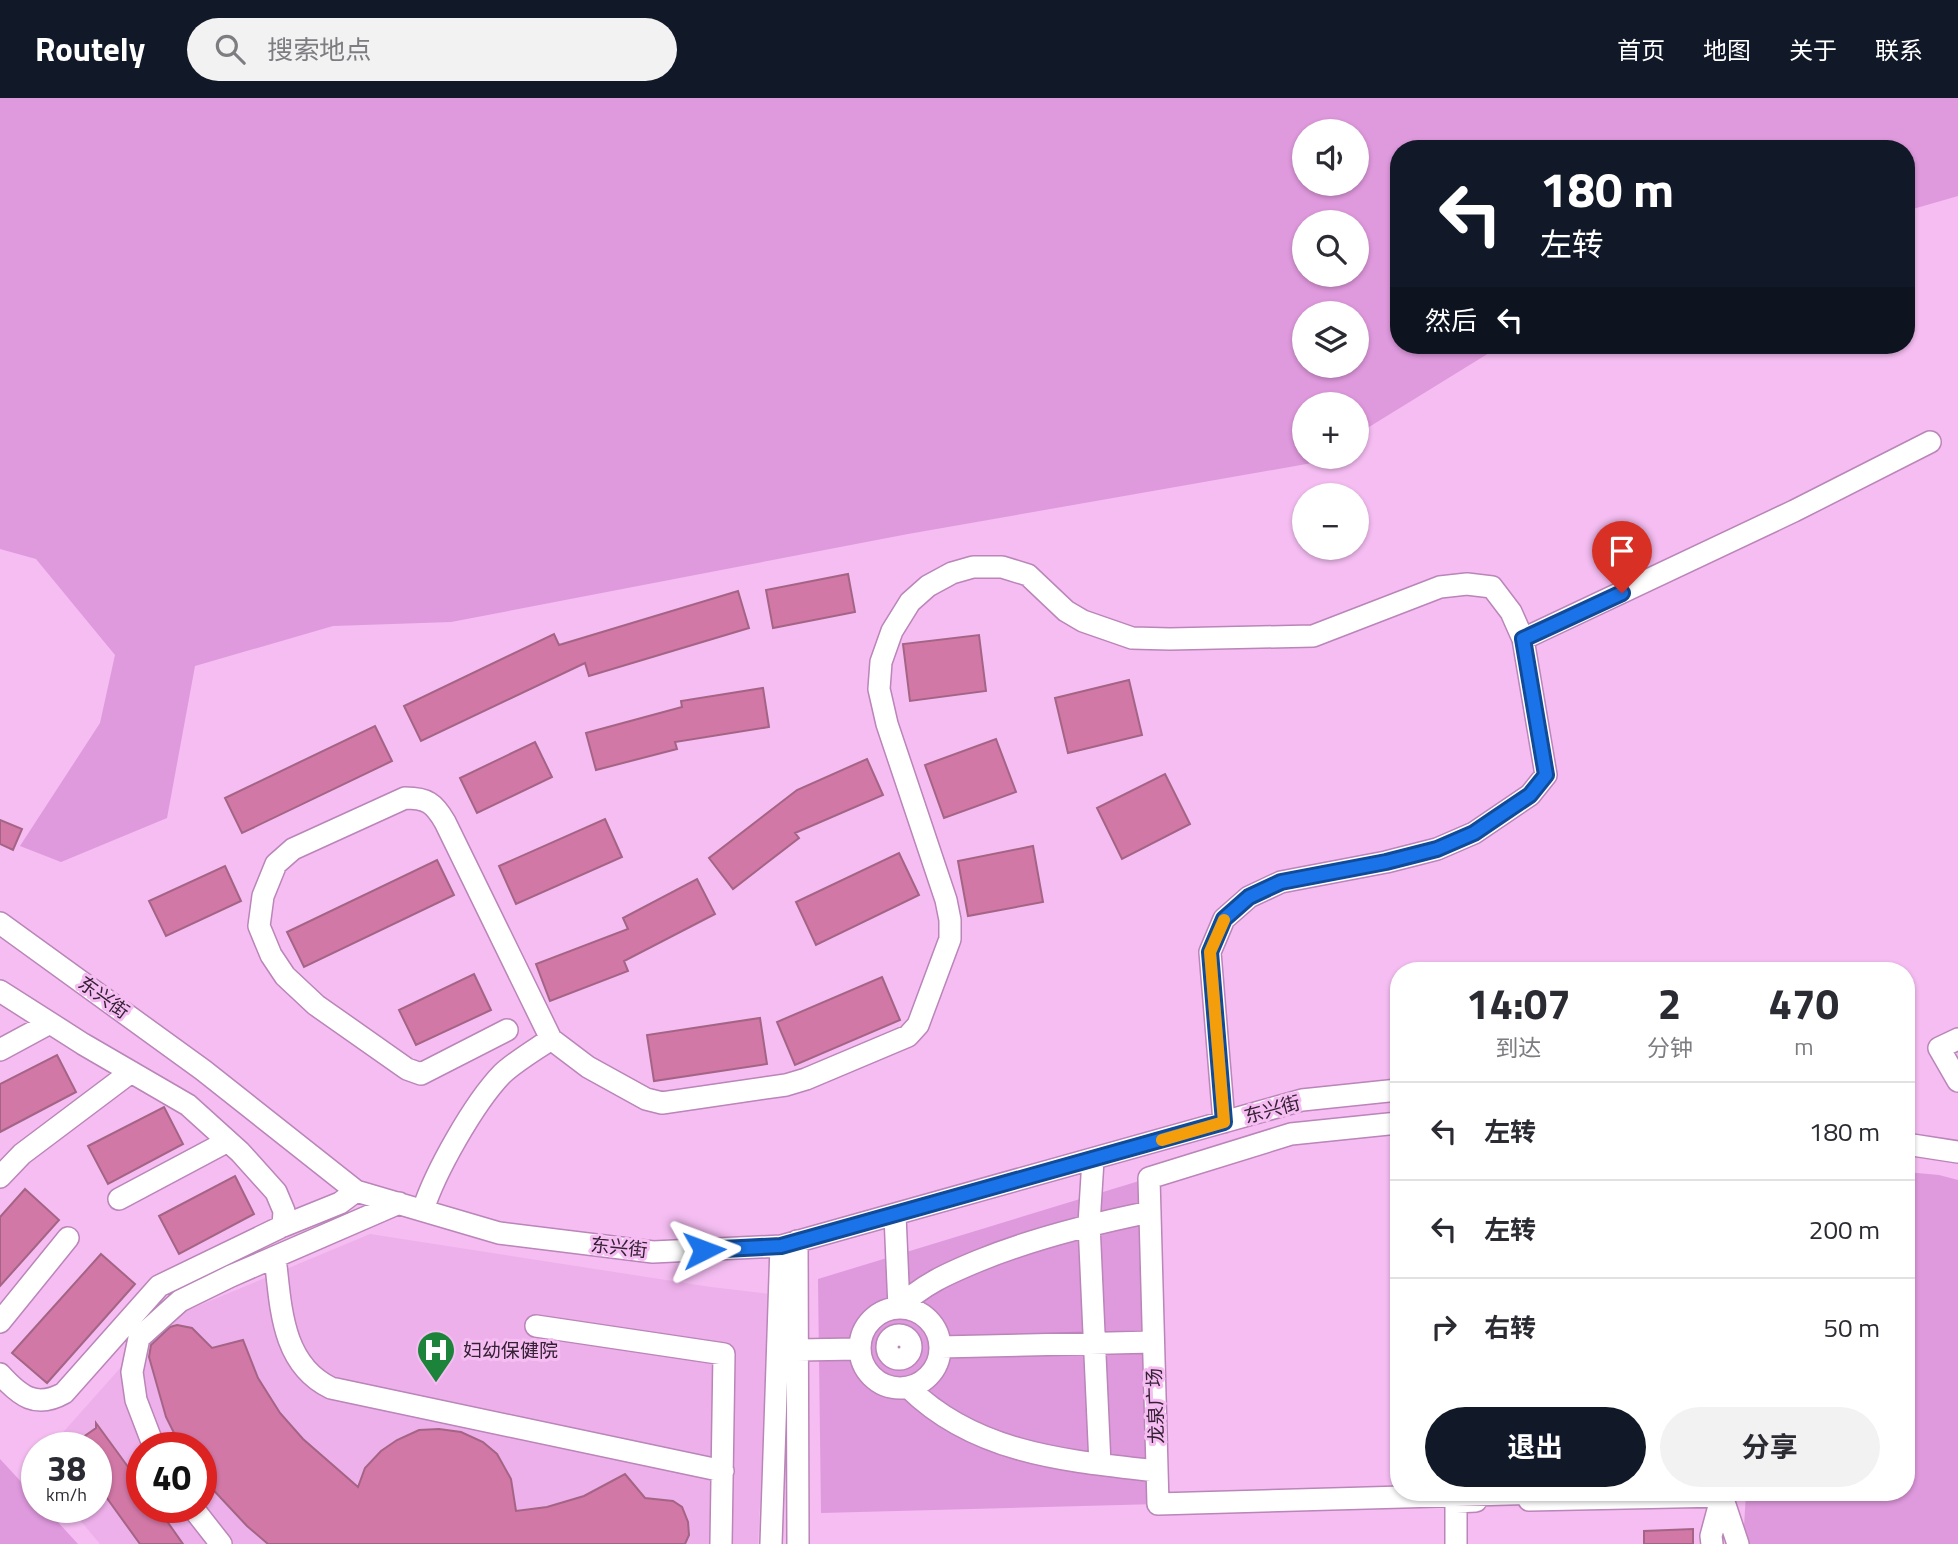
<!DOCTYPE html>
<html lang="zh">
<head>
<meta charset="utf-8">
<style>
	:root { --surface:#fff; --page:#f2f2f3; --text:#2b2b33; --muted:#7c7c81; --line:#e1e1e2; --accent:#111827 }
	body { margin:0; font-family:"Titillium Web","Noto Sans SC",sans-serif; background:var(--page); color:var(--text); height:100vh; display:flex; flex-direction:column; font-size:26px; white-space:nowrap }
	* { box-sizing:border-box; margin:0 }
	p { font-size:23px; color:var(--muted) }
	.icon { flex:none; width:38px; height:38px; fill:none; stroke:currentColor; stroke-width:2; stroke-linecap:round; stroke-linejoin:round }
	.map { position:relative; flex:1; overflow:hidden }
	.side { position:absolute; left:1390px; top:864px; width:525px; height:539px; display:flex; flex-direction:column; background:var(--surface); border-radius:28px; box-shadow:0 2px 5px #0004 }
	.side>* { flex:none }
	.top-card { position:absolute; left:1390px; top:42px; width:525px; height:214px; border-radius:28px; box-shadow:0 2px 5px #0004; background:#111827; color:#fff; overflow:hidden }
	.tools { position:absolute; left:1292px; top:21px; display:grid; gap:14px }
	.tools a { display:grid; place-items:center; width:77px; height:77px; border-radius:50%; background:var(--surface); box-shadow:0 2px 5px #0004; font-size:35px }
	.speed { position:absolute; left:21px; top:1334px; display:flex; gap:14px; font-size:35px; font-weight:700; text-align:center }
	.speed>* { display:grid; place-content:center; width:91px; height:91px; border-radius:50%; background:var(--surface); box-shadow:0 2px 5px #0004; line-height:1 }
	.speed small { font-size:18px; font-weight:400 }
	.speed .limit { border:10px solid #d22; background:#fff; color:#111 }
	.pin { position:absolute; display:grid; place-items:center; width:60px; height:60px; color:#fff; margin:-72px -30px; border-radius:50% 50% 50% 0; rotate:-45deg; box-shadow:0 0 7px #0007 }
	.pin .icon { rotate:45deg }
	.me { position:absolute; width:77px; margin:-38px; rotate:87deg; stroke-linejoin:round; filter:drop-shadow(0 0 5px #0008) }
	.turn { display:flex; align-items:center; gap:24px; height:147px; padding:0 35px; font-size:32px }
	.turn .icon { width:91px; height:91px; stroke-width:2.5 }
	.turn b { display:block; font-size:49px; line-height:60px }
	.then { display:flex; align-items:center; height:66px; padding:0 35px; background:#0003; gap:14px; font-size:26px }
	.eta { display:flex; justify-content:space-evenly; align-items:center; height:119px; text-align:center }
	.eta b { font-size:42px; font-weight:700; line-height:49px }
	.primary-button { display:flex; gap:14px; margin-top:auto; padding:14px 35px }
	.primary-button a { flex:1; height:80px; border-radius:42px; background:var(--accent); color:#fff; font-size:28px; font-weight:700; line-height:80px; text-align:center }
	.primary-button a+a { background:var(--page); color:var(--text) }
	ul { padding:0; list-style:none }
	li { display:flex; align-items:center; gap:21px; height:98px; padding:0 35px; border-top:2px solid var(--line) }
	li div { flex:1 }
	li b { display:block; font-size:26px }
	li em { font-style:normal }
	header { display:flex; align-items:center; gap:42px; box-sizing:border-box; height:98px; padding:0 35px; background:var(--accent); color:#fff }
	header strong { font-size:33px }
	nav { display:flex; gap:38px; margin-inline-start:auto; font-size:24px }
	.search { width:490px; height:63px; background:var(--page); display:flex; align-items:center; gap:18px; box-sizing:border-box; padding:0 24px; border-radius:38px; color:var(--muted); font-size:26px }
	.map>svg:first-child { display:block }
	.built { fill:#edb0ea; fill-rule:evenodd }
	.green { fill:#df99dd; fill-rule:evenodd }
	.building { fill:#d278a7; stroke:#a46485; stroke-width:2 }
	.lines { fill:none; stroke-linecap:round; stroke-linejoin:round }
	.minor-casing { stroke:#ba85b8; stroke-width:24 }
	.minor { stroke:#fff; stroke-width:21 }
	.route-casing { stroke:#114b97; stroke-width:18 }
	.route { stroke:#1a73e8; stroke-width:12 }
	.slow { stroke:#f59e0b; stroke-width:12 }
	.labels { text-anchor:middle; stroke-width:6; stroke-linejoin:round; paint-order:stroke }
	.street-label { font-size:19px; fill:#352034; stroke:#f5bdf2 }
	.poi-label { font-size:19px; fill:#352034; stroke:#f5bdf2; text-anchor:start }
</style>
</head>
<body>
<header>
<strong>Routely</strong>
<div class="search"><svg class="icon" aria-label="search" viewBox="0 0 24 24"><circle cx="10" cy="10" r="6"/><path d="M15 15l6 6"/></svg>搜索地点</div>
<nav><a>首页</a><a>地图</a><a>关于</a><a>联系</a></nav>
</header>
<div class="map">
<svg width="1958" height="1446" viewBox="0 0 1958 1446">
	<rect width="100%" height="100%" fill="#f5bdf2"/>
	<path class="built" d="M 370,1136 L 711,1189 L 770,1196 L 758,1446 L 100,1446 L 69,1409 L 96,1409 L 96,1349 L 50,1349 L 162,1223 ZM 142,1349 L 201,1349 L 201,1409 L 142,1409 Z"/>
	<path class="green" d="M 0,0 L 1958,0 L 1958,98 L 1906,113 L 1906,51 L 1398,51 L 1398,247 L 1502,247 L 1356,337 L 1356,306 L 1304,306 L 1304,359 L 1322,359 L 1312,365 L 908,436 L 451,524 L 333,528 L 195,568 L 167,720 L 61,764 L 20,748 L 100,625 L 115,557 L 36,461 L 0,451 ZM 1304,33 L 1356,33 L 1356,86 L 1304,86 ZM 1304,124 L 1356,124 L 1356,177 L 1304,177 ZM 1304,215 L 1356,215 L 1356,268 L 1304,268 Z
		M 1906,1074 L 1939,1077 L 1958,1082 L 1958,1446 L 1743,1446 L 1746,1395 L 1906,1395 Z
		M 1149,1080 L 1158,1406 L 821,1415 L 818,1181 Z
		M 0,1361 L 37,1401 L 37,1409 L 44,1409 L 78,1446 L 0,1446 Z"/>
	<path class="building" d="M 848,476 L 855,514 L 773,530 L 766,492 Z
		M 738,493 L 749,530 L 589,578 L 585,565 L 421,643 L 404,608 L 554,536 L 559,547 Z
		M 979,537 L 986,593 L 910,603 L 903,546 Z
		M 1129,582 L 1142,637 L 1068,655 L 1055,600 Z
		M 763,590 L 769,629 L 675,644 L 677,651 L 596,672 L 586,635 L 682,609 L 681,603 Z
		M 375,628 L 392,663 L 242,735 L 225,700 Z
		M 996,641 L 1016,694 L 944,720 L 925,667 Z
		M 535,644 L 552,679 L 477,715 L 460,680 Z
		M 867,661 L 883,697 L 795,735 L 799,740 L 733,791 L 709,760 L 797,692 Z
		M 1165,676 L 1190,726 L 1122,761 L 1097,710 Z
		M 605,721 L 622,759 L 516,806 L 499,768 Z
		M 0,722 L 22,731 L 13,752 L 0,746 Z
		M 1033,748 L 1043,804 L 968,818 L 958,763 Z
		M 899,755 L 919,797 L 816,847 L 796,804 Z
		M 437,762 L 454,797 L 304,869 L 287,834 Z
		M 225,768 L 241,803 L 166,838 L 149,803 Z
		M 697,781 L 715,816 L 624,863 L 628,873 L 550,903 L 536,866 L 628,831 L 623,820 Z
		M 474,876 L 491,912 L 416,947 L 399,912 Z
		M 882,879 L 900,922 L 795,967 L 777,924 Z
		M 760,920 L 767,966 L 654,983 L 647,937 Z
		M 57,957 L 76,994 L 0,1034 L 0,986 Z
		M 164,1009 L 183,1046 L 108,1086 L 88,1048 Z
		M 235,1078 L 254,1116 L 179,1156 L 159,1118 Z
		M 25,1091 L 59,1122 L 0,1188 L 0,1119 Z
		M 101,1156 L 135,1186 L 47,1285 L 12,1255 Z
		M 177,1227 L 192,1230 L 212,1250 L 243,1242 L 258,1280 L 280,1315 L 303,1341 L 358,1389 L 365,1370 L 381,1353 L 397,1342 L 419,1332 L 439,1331 L 461,1334 L 483,1344 L 497,1356 L 511,1381 L 516,1413 L 547,1409 L 584,1398 L 625,1376 L 645,1400 L 673,1403 L 682,1409 L 688,1424 L 689,1437 L 685,1446 L 268,1446 L 247,1428 L 205,1383 L 201,1378 L 201,1349 L 181,1349 L 166,1319 L 149,1259 L 151,1247 L 170,1229 Z
		M 96,1325 L 142,1388 L 142,1409 L 157,1409 L 183,1446 L 140,1446 L 96,1385 L 96,1349 L 69,1349 L 96,1330 Z
		M 1693,1431 L 1693,1446 L 1644,1446 L 1644,1433 Z"/>
	<g class="lines">
		<defs>
			<path id="minor" d="M 1523,541 L 1794,413 L 1930,344
				M 0,825 L 203,972 L 356,1093 L 499,1135 L 653,1154 L 781,1148 L 1302,1002 L 1398,992
				M 0,893 L 83,946 L 188,1007 L 240,1054 L 276,1094 L 284,1113 L 283,1128
				M 507,932 L 421,976 L 407,971 L 316,907 L 285,878 L 271,857 L 259,828 L 263,798 L 276,766 L 293,751 L 405,700 C 427,700 434,705 445,724 L 551,941 L 588,969 L 646,1001 L 662,1005 L 786,987 L 806,981 L 908,938 L 918,927 L 950,841 L 950,822 L 946,802 L 887,626 L 879,591 L 881,564 L 892,533 L 910,504 L 928,488 L 952,475 L 973,469 L 1002,469 L 1028,477 L 1066,513 L 1083,523 L 1132,540 L 1170,541 L 1313,538 L 1440,489 L 1467,486 L 1492,489 L 1511,514 L 1523,541 L 1546,677 L 1530,697 L 1474,735 L 1437,751 L 1386,764 L 1281,784 L 1249,799 L 1224,821 L 1210,854 L 1224,1024
				M 1958,941 L 1939,950 L 1958,983
				M 0,952 L 50,925
				M 1398,1025 L 1291,1036 L 1149,1080 L 1158,1406 L 1546,1395
				M 1906,1046 L 1958,1054
				M 1093,1062 L 1089,1126 L 1100,1366
				M 0,1079 L 22,1056 L 131,974
				M 119,1101 L 228,1043
				M 423,1112 C 435,1074 474,1005 502,976 C 516,963 535,952 551,941
				M 895,1117 L 899,1210
				M 797,1143 L 798,1446
				M 275,1159 C 281,1208 281,1266 331,1290 L 723,1373
				M860 1250a40 40 0 1 1 80 0a40 40 0 1 1-80 0Z
				M 899,1210 C 921,1187 949,1175 978,1163 C 1034,1140 1091,1126 1150,1114
				M 0,1224 L 68,1140
				M 536,1228 L 724,1256 L 721,1446
				M887 1249a12 12 0 1 1 24 0a12 12 0 1 1-24 0Z
				M 940,1249 L 1153,1244
				M 797,1252 L 859,1251
				M 0,1276 C 20,1298 36,1311 64,1295 L 159,1188 L 283,1128 L 340,1105 L 356,1093
				M 909,1290 C 976,1356 1068,1363 1157,1373
				M 154,1349 L 136,1302 L 132,1274 L 139,1240 L 180,1203 L 231,1178 L 399,1105
				M 1529,1402 L 1722,1398 L 1738,1446
				M 192,1409 L 221,1446
				M 771,1446 L 781,1148
				M 1456,1446 L 1456,1404 L 1476,1403
				M 1712,1446 L 1711,1438 L 1722,1397"/>
		</defs>
		<use href="#minor" class="minor-casing"/>
		<use href="#minor" class="minor"/>
	</g>
	<g class="lines">
		<defs>
			<path id="route" d="M 704,1152 L 781,1148 L 1224,1024 L 1210,854 L 1224,821 L 1249,799 L 1281,784 L 1386,764 L 1437,751 L 1474,735 L 1493,722 L 1530,697 L 1546,677 L 1523,541 L 1622,495"/>
		</defs>
		<use href="#route" class="route-casing"/>
		<use href="#route" class="route"/>
		<path class="slow" d="M 1162,1042 L 1224,1024 L 1210,854 L 1224,822"/>
	</g>
	<defs>
		<symbol id="hospital-pin" viewBox="-11 -11 22 30"><path d="M0 17L-7.5 6A9.5 9.5 0 1 1 7.5 6Z" fill="#1c843a" stroke="#f5bdf2"/><path d="M-5-5h3v3.5h4V-5h3V5h-3V1.5h-4V5h-3Z" fill="#fff"/></symbol>
	</defs>
	<g fill-rule="evenodd">
		<use href="#hospital-pin" x="414" y="1230" width="44" height="60"/>
	</g>
	<g class="labels">
		<g class="street-label">
			<text transform="translate(104 899) rotate(36)" y="7">东兴街</text>
			<text transform="translate(1272 1011) rotate(-15)" y="7">东兴街</text>
			<text transform="translate(619 1149) rotate(6)" y="7">东兴街</text>
			<text transform="translate(1155 1308) rotate(-92)" y="7">龙泉广场</text>
		</g>
		<g class="poi-label">
			<text x="463" y="1259">妇幼保健院</text>
		</g>
	</g>
</svg>
<div class="tools">
<a><svg class="icon" aria-label="sound" viewBox="0 0 24 24"><path d="M4 9h4l5-4v14l-5-4H4zM17 9q2 3 0 6"/></svg></a>
<a><svg class="icon" aria-label="search" viewBox="0 0 24 24"><circle cx="10" cy="10" r="6"/><path d="M15 15l6 6"/></svg></a>
<a><svg class="icon" aria-label="layers" viewBox="0 0 24 24"><path d="M12 4l9 5-9 5-9-5zM3 14l9 5 9-5"/></svg></a>
<a>+</a>
<a>−</a>
</div>
<div class="speed"><div>38<small>km/h</small></div><div class="limit">40</div></div>
<div class="pin" style="left:1622px;top:495px;background:#d93025"><svg class="icon" aria-label="arrive" viewBox="0 0 24 24"><path d="M6 21V4h12l-3 4 3 4H6"/></svg></div>
<svg class="me" style="left:704px;top:1152px" viewBox="-20 -20 40 40"><path d="M0-17L14 15 0 8-14 15z" fill="#1a73e8" stroke="#fff" stroke-width="4"/></svg>
<div class="top-card">
<div class="turn"><svg class="icon" aria-label="left" viewBox="0 0 24 24"><path d="M17 20v-9H6M10 6l-5 5 5 5"/></svg><div><b>180 m</b>左转</div></div>
<div class="then">然后<svg class="icon" aria-label="left" viewBox="0 0 24 24"><path d="M17 20v-9H6M10 6l-5 5 5 5"/></svg></div>
</div>
<section class="side">
<div class="eta">
<div><b>14:07</b><p>到达</p></div>
<div><b>2</b><p>分钟</p></div>
<div><b>470</b><p>m</p></div>
</div>
<ul>
<li><svg class="icon" aria-label="left" viewBox="0 0 24 24"><path d="M17 20v-9H6M10 6l-5 5 5 5"/></svg><div><b>左转</b></div><em>180 m</em></li>
<li><svg class="icon" aria-label="left" viewBox="0 0 24 24"><path d="M17 20v-9H6M10 6l-5 5 5 5"/></svg><div><b>左转</b></div><em>200 m</em></li>
<li><svg class="icon" aria-label="right" viewBox="0 0 24 24"><path d="M7 20v-9h11M14 6l5 5-5 5"/></svg><div><b>右转</b></div><em>50 m</em></li>
</ul>
<div class="primary-button"><a>退出</a><a>分享</a></div>
</section>
</div>
</body>
</html>
